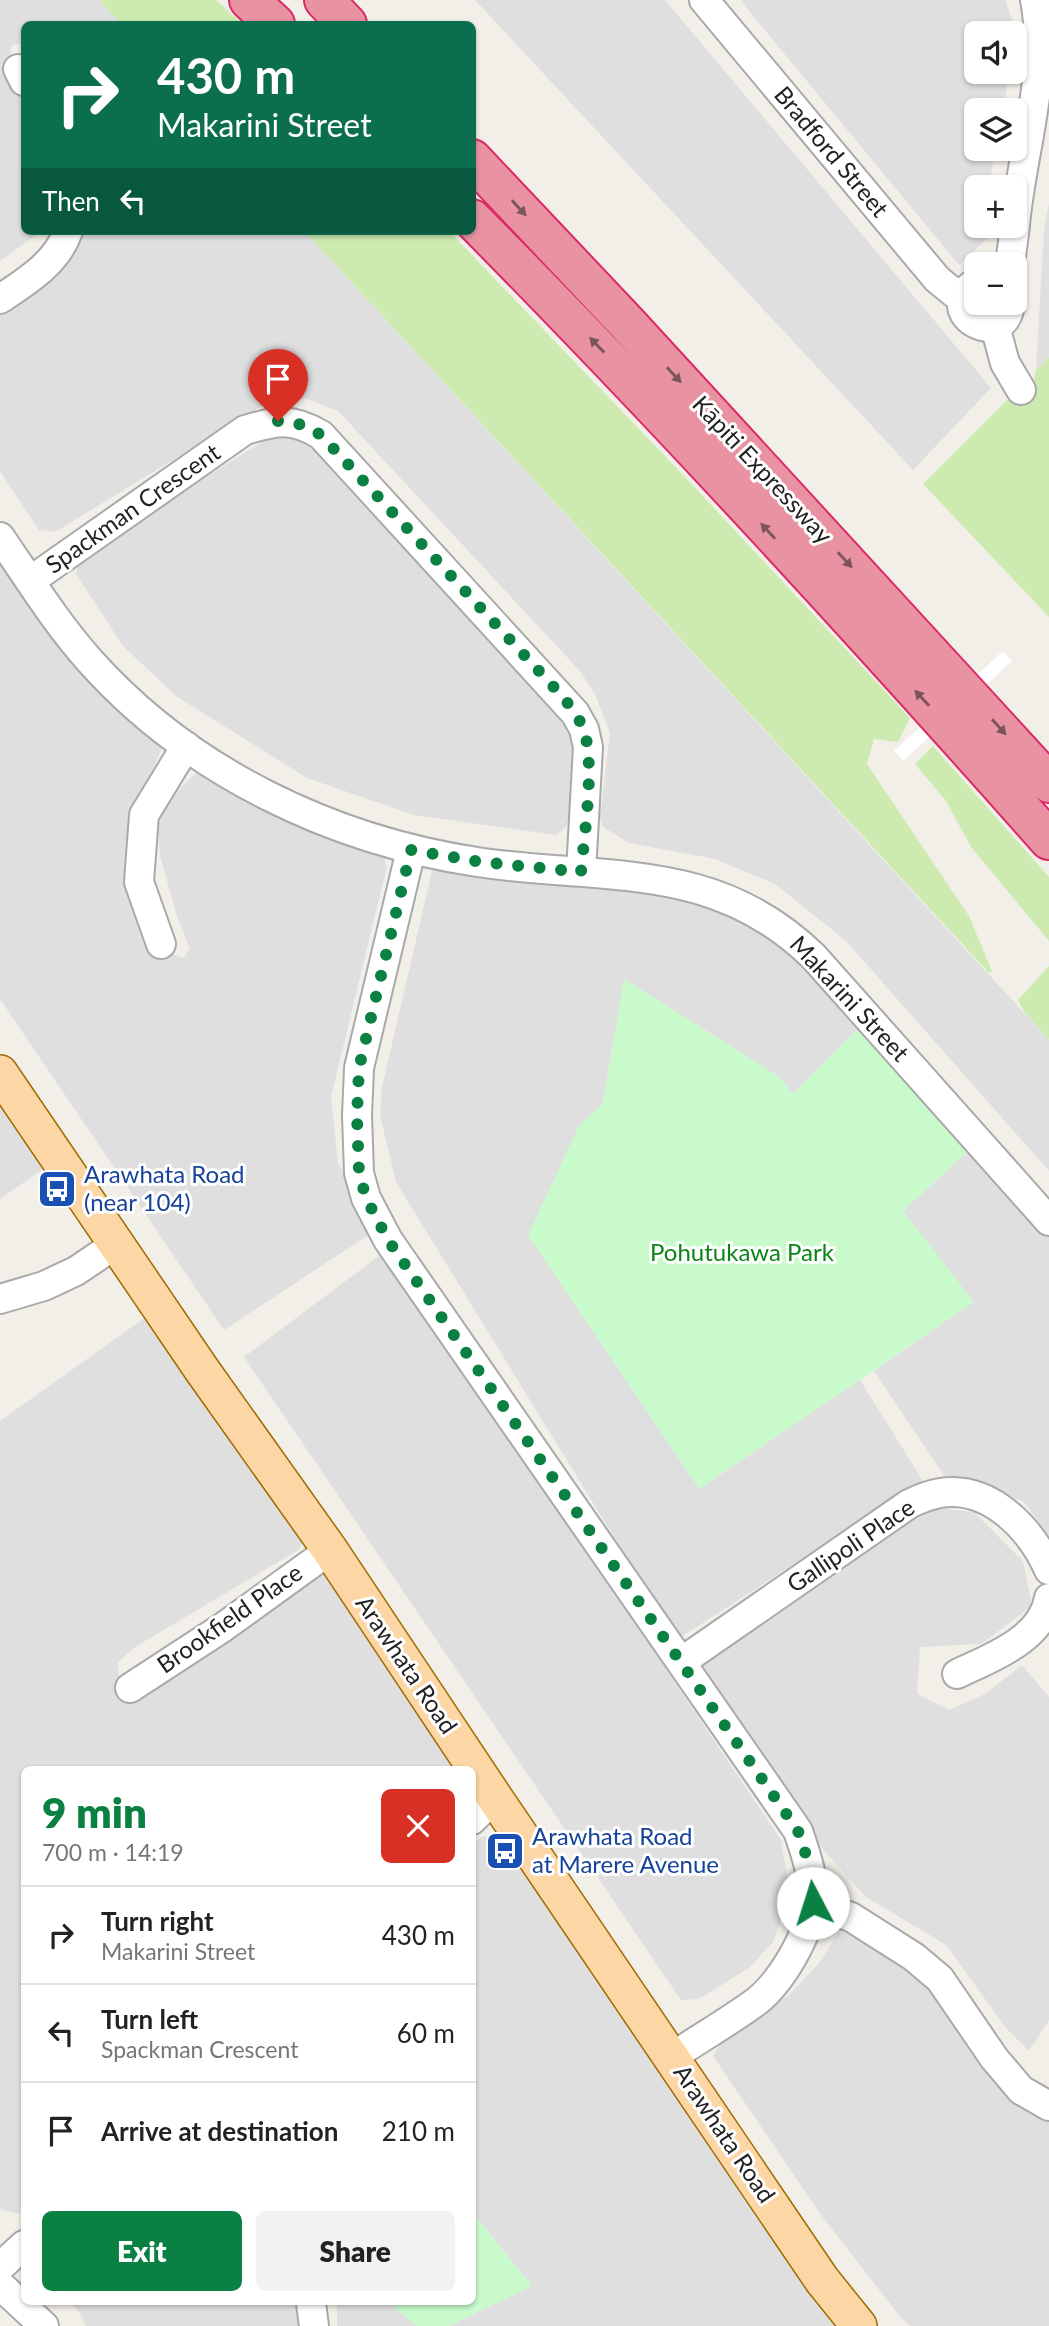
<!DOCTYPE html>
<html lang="en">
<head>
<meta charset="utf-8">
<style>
	:root { --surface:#fff; --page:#f2f2f2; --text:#222; --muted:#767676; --line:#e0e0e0; --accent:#0b8043 }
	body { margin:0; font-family:Lato,sans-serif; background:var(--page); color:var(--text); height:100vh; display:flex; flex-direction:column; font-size:26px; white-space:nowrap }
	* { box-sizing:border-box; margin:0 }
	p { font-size:23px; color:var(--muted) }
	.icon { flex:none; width:38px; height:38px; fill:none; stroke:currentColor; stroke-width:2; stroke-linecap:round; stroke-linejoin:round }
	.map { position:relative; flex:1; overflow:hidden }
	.details { position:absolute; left:21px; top:1766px; width:455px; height:539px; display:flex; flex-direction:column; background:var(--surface); border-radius:10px; box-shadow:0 2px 5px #0004 }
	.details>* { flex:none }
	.banner { position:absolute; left:21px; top:21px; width:455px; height:214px; border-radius:10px; box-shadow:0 2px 5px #0004; background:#0b6e4f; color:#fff; overflow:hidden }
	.buttons { position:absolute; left:964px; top:21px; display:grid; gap:14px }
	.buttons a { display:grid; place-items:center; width:63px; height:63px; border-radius:10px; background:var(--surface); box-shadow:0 2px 5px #0004; font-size:35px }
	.pin { position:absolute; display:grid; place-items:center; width:60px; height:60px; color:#fff; margin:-72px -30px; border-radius:50% 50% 50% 0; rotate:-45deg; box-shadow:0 0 7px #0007 }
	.pin .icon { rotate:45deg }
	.me { position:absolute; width:77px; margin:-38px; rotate:355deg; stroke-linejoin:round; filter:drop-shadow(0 0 5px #0008) }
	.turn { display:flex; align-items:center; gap:24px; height:147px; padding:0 21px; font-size:32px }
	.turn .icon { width:91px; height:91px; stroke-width:2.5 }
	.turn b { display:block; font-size:49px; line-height:60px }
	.then { display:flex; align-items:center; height:66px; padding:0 21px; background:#0003; gap:14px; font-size:26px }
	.round { display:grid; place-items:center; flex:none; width:74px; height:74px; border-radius:10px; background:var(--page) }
	.summary { display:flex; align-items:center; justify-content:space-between; height:119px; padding:0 21px }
	h1 { font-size:42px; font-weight:800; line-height:52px; color:var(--accent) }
	.action { display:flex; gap:14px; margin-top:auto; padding:14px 21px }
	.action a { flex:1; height:80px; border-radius:10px; background:var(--accent); color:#fff; font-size:28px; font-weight:800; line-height:80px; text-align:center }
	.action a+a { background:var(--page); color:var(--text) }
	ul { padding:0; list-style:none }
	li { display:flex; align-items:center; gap:21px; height:98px; padding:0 21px; border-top:2px solid var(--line) }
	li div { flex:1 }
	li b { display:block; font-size:26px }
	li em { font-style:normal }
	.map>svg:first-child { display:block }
	.residential { fill:#e0dfdf }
	.grass { fill:#cdebb0 }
	.park { fill:#c8facc }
	.pier { fill:#fff }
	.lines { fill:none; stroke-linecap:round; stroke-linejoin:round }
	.minor-casing { stroke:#a9a9a9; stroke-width:32 }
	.major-casing { stroke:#a06b00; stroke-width:38 }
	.highway-casing { stroke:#dc2a67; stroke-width:42 }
	.minor { stroke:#fff; stroke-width:28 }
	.major { stroke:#fcd6a4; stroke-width:35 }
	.highway { stroke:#e892a2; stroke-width:38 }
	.oneway { fill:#7b545c }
	.route { stroke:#0b8043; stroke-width:12; stroke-dasharray:0 21.6 }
	.labels { text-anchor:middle; stroke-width:6; stroke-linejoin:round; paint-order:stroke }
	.street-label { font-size:24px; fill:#222; stroke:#fff }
	.transit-label { font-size:24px; fill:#164399; stroke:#fff; text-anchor:start }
	.park-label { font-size:24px; fill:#0c8416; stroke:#fff }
</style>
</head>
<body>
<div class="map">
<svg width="1049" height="2326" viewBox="0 0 1049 2326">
	<rect width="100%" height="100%" fill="#f2efe9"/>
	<path class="residential" d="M 0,0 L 99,0 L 121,24 L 24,24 L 24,44 L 12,45 L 9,58 L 24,93 L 24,231 L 42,231 L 0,261 Z
		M 475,0 L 665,0 L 991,388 L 913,470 Z
		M 742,0 L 1005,0 L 1013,22 L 1012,33 L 976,33 L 976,72 L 1009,72 L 1003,110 L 976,110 L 976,149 L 995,149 L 989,187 L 976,187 L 976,226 L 987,226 L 986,240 L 959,265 L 749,11 Z
		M 1049,203 L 1049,357 L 1036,370 L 1044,229 Z
		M 78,231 L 304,231 L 1049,1040 L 1049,1171 L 846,941 L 775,884 L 715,859 L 629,843 L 603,827 L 600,818 L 610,733 L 595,694 L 580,671 L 338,411 L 307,399 L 288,397 L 260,407 L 55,532 L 39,530 L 0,471 L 0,311 Z
		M 311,434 L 577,712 L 576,817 L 557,835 L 414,815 L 307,778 L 176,696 L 123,646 L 76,574 L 79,557 L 270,437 Z
		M 0,522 L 116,690 L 168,733 L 129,826 L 130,886 L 170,953 L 183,958 L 190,949 L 177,916 L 160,856 L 158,827 L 161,815 L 182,786 L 207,763 L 385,852 L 386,870 L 331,1097 L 338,1163 L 376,1230 L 224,1330 L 0,999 Z
		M 457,857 L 675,882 L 783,935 L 862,1025 L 793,1094 L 778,1076 L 624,979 L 603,1103 L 579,1126 L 699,1489 L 860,1380 L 923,1481 L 681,1637 L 641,1581 L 396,1182 L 380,1115 L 382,1087 L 432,871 Z
		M 0,1085 L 53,1162 L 0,1199 Z
		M 970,1149 L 1049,1234 L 1049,1536 L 1024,1502 L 963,1477 L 947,1480 L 874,1371 L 973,1302 L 903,1211 Z
		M 383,1253 L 391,1261 L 781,1840 L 788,1881 L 786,1906 L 773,1942 L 750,1967 L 699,1999 L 681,2000 L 244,1357 Z
		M 153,1312 L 303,1540 L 300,1549 L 135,1647 L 117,1663 L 120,1680 L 316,1568 L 330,1568 L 464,1769 L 24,1769 L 24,2209 L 20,2213 L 14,2213 L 0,2209 L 0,1421 Z
		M 937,1508 L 974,1512 L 1023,1561 L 1032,1606 L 981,1644 L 920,1647 L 917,1694 L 949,1710 L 985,1694 L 1022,1665 L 1049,1697 L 1049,2020 L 1029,2051 L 1006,2028 L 946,1945 L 866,1897 L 825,1852 L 698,1662 L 868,1545 Z
		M 502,1834 L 845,2326 L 449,2326 L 532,2286 L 473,2213 L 473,1845 L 481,1837 Z
		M 859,1931 L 883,1941 L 1049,2107 L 1049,2326 L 911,2326 L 902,2319 L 821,2215 L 713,2056 L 722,2041 L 788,1996 L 820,1962 L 838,1933 Z
		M 69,2301 L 305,2301 L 314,2326 L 86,2326 L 80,2313 Z
		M 337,2301 L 387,2301 L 417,2326 L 337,2326 Z"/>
	<path class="grass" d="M 99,0 L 216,0 L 243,24 L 121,24 Z
		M 304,231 L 449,231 L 686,478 L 910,718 L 898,742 L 874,739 L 867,764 L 969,916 L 992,971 L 989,973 Z
		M 1049,357 L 1049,617 L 923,484 L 1006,401 L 1033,385 L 1036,370 Z
		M 933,746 L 1049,877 L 1049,941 L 971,847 L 946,801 L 915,764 Z
		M 1049,966 L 1049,1040 L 1024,1012 L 1018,1000 Z"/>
	<path class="park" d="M 624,979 L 778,1076 L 793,1094 L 862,1025 L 970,1149 L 903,1211 L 974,1302 L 699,1489 L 528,1235 L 579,1126 L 603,1103 Z
		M 473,2213 L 532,2286 L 449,2326 L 417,2326 L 387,2301 L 472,2301 Z"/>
	<path class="pier" d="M 1003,651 L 1012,661 L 903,761 L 894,751 Z"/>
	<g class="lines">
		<defs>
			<path id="minor" d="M 704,0 L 937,279 L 954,293 L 963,298
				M 18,69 L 24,81
				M 1015,224 C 1022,151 1049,73 1035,0
				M 1010,264 L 1015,226
				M 976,282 C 931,314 1007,353 1010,303
				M 0,299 C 27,281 57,263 68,231
				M 995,326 L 1005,363 L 1021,390
				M 0,537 C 29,579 56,623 90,661 C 189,772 332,840 477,862 C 603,881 714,859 814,957 L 1049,1221
				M 30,581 L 245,430 C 276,421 292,417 321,435 L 575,713 L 584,729 L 588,747 L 581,872
				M 411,850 L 359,1068 L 357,1116 L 359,1173 L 366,1198 L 388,1240 L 798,1831 C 806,1854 815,1880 812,1904 C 809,1935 781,1982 757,2001 C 730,2021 700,2038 672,2057
				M 161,944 L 139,882 L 144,815 L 186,746
				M 0,1299 L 44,1286 L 76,1271 L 116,1244
				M 681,1662 L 909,1504 C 919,1499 929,1495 940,1493 C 990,1485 1031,1529 1049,1570
				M 957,1674 C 990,1658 1042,1640 1049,1598
				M 130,1688 L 222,1628 L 330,1550
				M 472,1820 L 495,1798
				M 813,1904 L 851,1917 L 914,1957 L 940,1979 L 994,2058 L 1021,2090 L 1049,2106
				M 0,2267 L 24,2245
				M 0,2285 L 44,2326
				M 311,2303 L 314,2326"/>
			<path id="major" d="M 0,1073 L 202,1370 L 330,1550 L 495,1798 L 822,2280 L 859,2326"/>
			<path id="highway" d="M 249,0 L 275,24
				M 324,0 L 347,24
				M 472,159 L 626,322 L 1049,783
				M 472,219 C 671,420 862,629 1049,840"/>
		</defs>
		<use href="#minor" class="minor-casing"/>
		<use href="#major" class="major-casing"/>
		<use href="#highway" class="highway-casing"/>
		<use href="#minor" class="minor"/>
		<use href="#major" class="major"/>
		<use href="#highway" class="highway"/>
	</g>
	<defs><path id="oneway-solid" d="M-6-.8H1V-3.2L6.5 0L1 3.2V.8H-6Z" transform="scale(1.75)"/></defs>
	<g class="oneway">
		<use href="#oneway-solid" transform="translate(519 208) rotate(47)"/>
		<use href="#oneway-solid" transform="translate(597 345) rotate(-134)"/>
		<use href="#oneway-solid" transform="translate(674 375) rotate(47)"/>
		<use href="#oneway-solid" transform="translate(768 531) rotate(-133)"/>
		<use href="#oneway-solid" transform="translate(845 560) rotate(47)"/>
		<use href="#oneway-solid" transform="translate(922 698) rotate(-133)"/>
		<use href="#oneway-solid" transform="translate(999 727) rotate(48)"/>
	</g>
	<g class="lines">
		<path class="route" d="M 278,421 L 305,425 L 321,435 L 562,696 C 570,706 578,716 583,728 C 596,761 584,836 581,872 L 481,862 L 411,850 L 359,1068 L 357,1116 L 359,1173 L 366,1198 L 388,1240 L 798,1831 L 809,1864 L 813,1903"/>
	</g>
	<defs>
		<symbol id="bus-square" viewBox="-11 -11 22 22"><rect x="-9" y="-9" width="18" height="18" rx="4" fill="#1a4fb4" stroke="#fff"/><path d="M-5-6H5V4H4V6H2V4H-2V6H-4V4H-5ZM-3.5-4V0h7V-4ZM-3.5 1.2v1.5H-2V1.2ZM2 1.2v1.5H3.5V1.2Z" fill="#fff"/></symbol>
	</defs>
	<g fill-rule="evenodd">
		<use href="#bus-square" x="35" y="1167" width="44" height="44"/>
		<use href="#bus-square" x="483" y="1829" width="44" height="44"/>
	</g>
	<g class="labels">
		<g class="street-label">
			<text transform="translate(831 152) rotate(50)" y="8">Bradford Street</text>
			<text transform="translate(762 470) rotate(47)" y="8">Kāpiti Expressway</text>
			<text transform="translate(133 509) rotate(-35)" y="8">Spackman Crescent</text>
			<text transform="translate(849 999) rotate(47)" y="8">Makarini Street</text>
			<text transform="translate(851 1546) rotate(-34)" y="8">Gallipoli Place</text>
			<text transform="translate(230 1619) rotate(-35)" y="8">Brookfield Place</text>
			<text transform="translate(406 1665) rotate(56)" y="8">Arawhata Road</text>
			<text transform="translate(724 2134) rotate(56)" y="8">Arawhata Road</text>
		</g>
		<g class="transit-label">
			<text x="84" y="1183">Arawhata Road<tspan x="84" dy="28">(near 104)</tspan></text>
			<text x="532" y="1845">Arawhata Road<tspan x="532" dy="28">at Marere Avenue</tspan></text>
		</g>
		<g class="park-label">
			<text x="742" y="1261">Pohutukawa Park</text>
		</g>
	</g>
</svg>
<div class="buttons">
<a><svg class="icon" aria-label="sound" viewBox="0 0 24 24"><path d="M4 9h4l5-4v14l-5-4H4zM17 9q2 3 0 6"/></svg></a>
<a><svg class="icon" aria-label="layers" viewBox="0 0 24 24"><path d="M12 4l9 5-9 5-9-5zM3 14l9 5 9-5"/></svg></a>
<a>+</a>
<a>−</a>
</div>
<div class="pin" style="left:278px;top:421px;background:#d93025"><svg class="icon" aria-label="arrive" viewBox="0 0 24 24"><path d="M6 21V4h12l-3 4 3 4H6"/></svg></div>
<svg class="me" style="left:813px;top:1903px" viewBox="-20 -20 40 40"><circle r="19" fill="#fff"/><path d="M0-13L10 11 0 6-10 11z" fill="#0b8043"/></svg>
<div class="banner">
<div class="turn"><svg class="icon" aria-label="right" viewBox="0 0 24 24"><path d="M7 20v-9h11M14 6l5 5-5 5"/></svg><div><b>430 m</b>Makarini Street</div></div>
<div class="then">Then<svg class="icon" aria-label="left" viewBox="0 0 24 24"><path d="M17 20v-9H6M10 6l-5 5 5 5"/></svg></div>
</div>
<section class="details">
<div class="summary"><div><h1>9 min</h1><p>700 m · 14:19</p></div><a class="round" style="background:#d93025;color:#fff"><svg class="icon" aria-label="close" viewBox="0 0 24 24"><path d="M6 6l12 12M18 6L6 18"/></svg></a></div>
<ul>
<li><svg class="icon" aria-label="right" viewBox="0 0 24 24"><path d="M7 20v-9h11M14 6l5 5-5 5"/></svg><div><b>Turn right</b><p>Makarini Street</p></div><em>430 m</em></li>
<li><svg class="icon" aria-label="left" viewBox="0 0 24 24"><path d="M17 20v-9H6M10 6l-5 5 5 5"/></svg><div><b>Turn left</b><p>Spackman Crescent</p></div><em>60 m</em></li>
<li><svg class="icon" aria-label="arrive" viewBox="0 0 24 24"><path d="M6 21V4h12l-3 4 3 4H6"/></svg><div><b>Arrive at destination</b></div><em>210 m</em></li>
</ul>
<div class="action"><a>Exit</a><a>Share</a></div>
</section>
</div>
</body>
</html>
